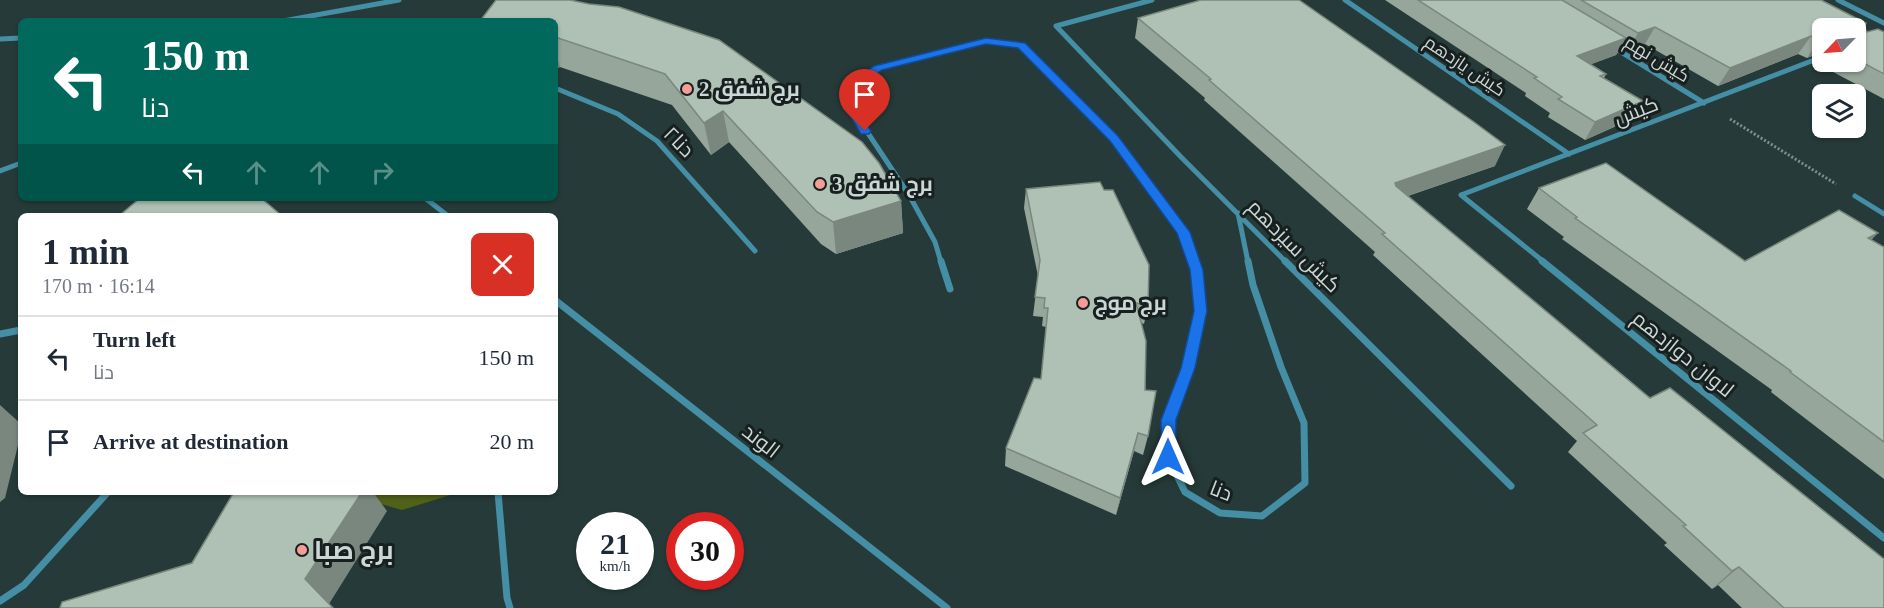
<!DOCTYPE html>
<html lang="en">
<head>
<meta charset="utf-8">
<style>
	:root { --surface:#fff; --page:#f6f6f7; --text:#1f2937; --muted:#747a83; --line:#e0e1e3 }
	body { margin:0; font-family:"Times New Roman",Cairo,serif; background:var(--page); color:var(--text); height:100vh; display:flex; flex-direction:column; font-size:22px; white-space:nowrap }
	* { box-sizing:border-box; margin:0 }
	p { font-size:20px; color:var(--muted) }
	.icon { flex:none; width:33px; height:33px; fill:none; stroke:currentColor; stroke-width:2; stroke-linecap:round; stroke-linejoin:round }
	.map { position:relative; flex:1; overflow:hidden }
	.details { position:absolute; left:18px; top:213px; width:540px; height:282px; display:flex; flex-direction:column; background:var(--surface); border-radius:9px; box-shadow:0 2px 4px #0004 }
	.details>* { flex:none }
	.top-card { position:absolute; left:18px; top:18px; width:540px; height:183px; border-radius:9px; box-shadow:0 2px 4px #0004; background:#00695c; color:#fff; overflow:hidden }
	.needle { width:39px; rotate:245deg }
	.fabs { position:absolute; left:1812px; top:18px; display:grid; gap:12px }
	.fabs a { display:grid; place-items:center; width:54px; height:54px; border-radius:9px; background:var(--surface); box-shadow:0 2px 4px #0004; font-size:30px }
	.speed { position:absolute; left:576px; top:512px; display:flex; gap:12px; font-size:30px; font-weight:700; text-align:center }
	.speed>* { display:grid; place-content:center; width:78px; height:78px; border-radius:50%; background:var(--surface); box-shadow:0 2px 4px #0004; line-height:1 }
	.speed small { font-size:15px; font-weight:400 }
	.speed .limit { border:9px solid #d22; background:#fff; color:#111 }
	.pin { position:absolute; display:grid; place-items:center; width:51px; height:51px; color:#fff; margin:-62px -26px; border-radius:50% 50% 50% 0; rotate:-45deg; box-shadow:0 0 6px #0007 }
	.pin .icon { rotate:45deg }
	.me { position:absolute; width:66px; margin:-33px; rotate:0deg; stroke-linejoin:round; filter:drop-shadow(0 0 4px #0008) }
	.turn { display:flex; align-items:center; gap:21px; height:126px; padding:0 24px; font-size:27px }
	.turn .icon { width:78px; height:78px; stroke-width:2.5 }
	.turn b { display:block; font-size:42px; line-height:51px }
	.lanes { display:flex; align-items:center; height:57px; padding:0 24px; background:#0003; justify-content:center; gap:30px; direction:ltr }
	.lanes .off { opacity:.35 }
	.round { display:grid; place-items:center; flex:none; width:63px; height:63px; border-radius:9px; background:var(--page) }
	.head { display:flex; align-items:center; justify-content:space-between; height:102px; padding:0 24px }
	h1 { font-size:36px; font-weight:700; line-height:45px }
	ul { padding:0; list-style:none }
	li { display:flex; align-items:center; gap:18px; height:84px; padding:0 24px; border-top:2px solid var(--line) }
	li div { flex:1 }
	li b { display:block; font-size:22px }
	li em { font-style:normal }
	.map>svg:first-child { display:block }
	.green { fill:#506218 }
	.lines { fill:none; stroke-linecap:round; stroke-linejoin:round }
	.path { stroke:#7f8f8d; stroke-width:3; stroke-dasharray:2 2; stroke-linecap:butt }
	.minor-far1 { stroke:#448fa5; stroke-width:5 }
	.minor { stroke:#448fa5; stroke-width:7 }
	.wall { fill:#96a69b }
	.shaded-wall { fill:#7a877e }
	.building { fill:#afc1b4; stroke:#7a877e; stroke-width:1.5 }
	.route { fill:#1a73e8; stroke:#114b97; stroke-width:1.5 }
	.poi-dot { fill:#f59c94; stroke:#17201f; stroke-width:2 }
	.labels { text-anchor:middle; stroke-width:6; stroke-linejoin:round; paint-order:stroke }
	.far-street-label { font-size:18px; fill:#cad7d5; stroke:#17201f }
	.poi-label { font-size:21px; font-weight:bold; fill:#cad7d5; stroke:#17201f; text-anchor:start }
	.street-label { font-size:21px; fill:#cad7d5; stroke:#17201f }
	.near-poi-label { font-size:26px; font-weight:bold; fill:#cad7d5; stroke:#17201f; text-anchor:start }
</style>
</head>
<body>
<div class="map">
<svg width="1884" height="608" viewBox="0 0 1884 608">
	<rect width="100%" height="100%" fill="#263b39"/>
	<path class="green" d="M 364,492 L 460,492 L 402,510 L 360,498 Z"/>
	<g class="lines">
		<path class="path" d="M 1730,119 L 1836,184"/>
		<path class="minor-far1" d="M 1152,0 L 1056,26 L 1182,158 L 1286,262
			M 1345,0 L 1569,154
			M 1838,0 L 1884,23
			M 283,21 L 399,0
			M 0,39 L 21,38
			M 1613,47 L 1704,103
			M 555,88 L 618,114 L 657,141 L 755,251
			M 0,171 L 21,163
			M 1461,195 L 1544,262
			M 1461,195 L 1822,57
			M 1855,196 L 1884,214
			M 425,198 L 448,216
			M 1238,213 L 1248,262
			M 941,262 L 935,242 L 909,195 L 852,109 L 854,85 L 878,68 L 986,41 L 1022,45 L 1114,139 L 1183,232 L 1194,262"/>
		<path class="minor" d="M 941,261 L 950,289
			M 1194,261 L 1197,270 L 1201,311 L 1188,368 L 1168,420 L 1168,457 L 1185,492 L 1220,513 L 1262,516 L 1305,483 L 1304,423 L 1281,367 L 1253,285 L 1248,261
			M 1285,261 L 1511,486
			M 1542,261 L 1884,538
			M 555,300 L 947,608
			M 0,334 L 21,330
			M 498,492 L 507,598 L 510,608
			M 0,601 L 24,585 L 108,492"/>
	</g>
	<path class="wall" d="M 570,0 L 901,201 L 903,233 L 836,254 L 821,244 L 729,142 L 711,155 L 672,105 L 560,67 L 555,69 L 555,21 Z
		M 1385,0 L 1821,0 L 1864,27 L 1867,32 L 1884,32 L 1884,99 L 1818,64 L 1822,58 L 1822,62 L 1856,62 L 1856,28 L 1822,28 L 1822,52 L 1807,58 L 1798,54 L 1718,86 L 1645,44 L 1628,51 L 1621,47 L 1616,55 L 1591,64 L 1606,74 L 1604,78 L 1632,119 L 1585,140 L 1548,117 L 1550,113 L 1525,96 L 1526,93 Z
		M 1138,18 L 1495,166 L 1408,196 L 1884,608 L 1742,608 L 1718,585 L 1712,589 L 1664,545 L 1667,543 L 1568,452 L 1577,441 L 1373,255 L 1375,252 L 1204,100 L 1205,98 L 1135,38 Z
		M 1539,188 L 1745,261 L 1871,240 L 1884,247 L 1884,479 L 1771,392 L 1772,390 L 1562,239 L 1564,237 L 1527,209 Z
		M 1026,189 L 1148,305 L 1144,324 L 1142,323 L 1148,436 L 1143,455 L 1134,451 L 1116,515 L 1005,466 L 1006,448 L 1041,379 L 1046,327 L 1042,326 L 1043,317 L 1033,316 L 1038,276 L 1024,208 Z"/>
	<path class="shaded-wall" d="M 1655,27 L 1645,44 L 1628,51 L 1638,33 Z
		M 1811,36 L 1798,54 L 1718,86 L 1730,68 Z
		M 1626,38 L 1616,55 L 1568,73 L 1577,56 Z
		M 1822,39 L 1822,52 L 1807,58 L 1819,40 Z
		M 555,50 L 560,67 L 555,69 Z
		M 1643,101 L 1632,119 L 1585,140 L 1595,122 Z
		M 723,111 L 729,142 L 711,155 L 704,123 Z
		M 1505,145 L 1495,166 L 1386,203 L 1395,183 Z
		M 901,201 L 903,233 L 836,254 L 833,222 Z
		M 1878,233 L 1859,253 L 1868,238 Z
		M 0,405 L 21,424 L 21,433 L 5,498 L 0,502 Z
		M 1138,433 L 1134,451 L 1116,515 L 1120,498 Z
		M 362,492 L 373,492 L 387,511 L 329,604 L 305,579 Z
		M 1739,567 L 1718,585 L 1712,589 L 1732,571 Z"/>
	<path class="building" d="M 496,0 L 570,0 L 589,4 L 619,7 L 719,40 L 862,142 L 879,163 L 901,201 L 833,222 L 817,212 L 723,111 L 704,123 L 665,74 L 555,37 L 555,21 L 480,21 Z
		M 1201,0 L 1299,0 L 1474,122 L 1505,145 L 1395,183 L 1396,186 L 1650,398 L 1670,388 L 1884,559 L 1884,608 L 1784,608 L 1739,567 L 1732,571 L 1683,526 L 1686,525 L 1583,433 L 1597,425 L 1382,234 L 1385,233 L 1209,80 L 1211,79 L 1138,18 Z
		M 1418,0 L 1562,0 L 1626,38 L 1577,56 L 1606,74 L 1600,76 L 1643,101 L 1595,122 L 1558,99 L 1562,97 L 1534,78 L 1537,77 Z
		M 1581,0 L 1821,0 L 1866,23 L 1864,27 L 1867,32 L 1878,29 L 1884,32 L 1884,74 L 1856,59 L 1856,28 L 1822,28 L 1822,39 L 1819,40 L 1811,36 L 1730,68 L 1655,27 L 1638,33 Z
		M 1606,163 L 1745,261 L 1839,210 L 1878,233 L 1868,238 L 1884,247 L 1884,442 L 1790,372 L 1791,371 L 1575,218 L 1577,217 L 1539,188 Z
		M 1100,182 L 1104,190 L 1113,190 L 1149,265 L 1148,305 L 1136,303 L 1146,341 L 1145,390 L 1156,391 L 1148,436 L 1138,433 L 1120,498 L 1006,448 L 1034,378 L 1041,379 L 1048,308 L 1044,308 L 1045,298 L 1035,297 L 1040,260 L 1026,189 Z
		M 140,198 L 261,198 L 282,216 L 119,216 Z
		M 234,492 L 362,492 L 305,579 L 333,608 L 60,608 L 62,602 L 192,563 Z"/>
	<path class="route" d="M 986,38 L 1025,43 L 1118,136 L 1190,232 L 1203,270 L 1207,311 L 1195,368 L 1176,420 L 1176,457 L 1174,461 L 1168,463 L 1163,461 L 1161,457 L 1161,420 L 1181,368 L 1194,311 L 1190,270 L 1177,233 L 1110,141 L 1018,48 L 986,44 L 882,70 L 860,86 L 857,109 L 871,131 L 869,134 L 861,134 L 846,109 L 849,85 L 874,66 Z"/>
	<g class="poi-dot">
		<circle cx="687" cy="89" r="6"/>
		<circle cx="820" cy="184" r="6"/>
		<circle cx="1083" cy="303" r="6"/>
		<circle cx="302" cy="550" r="6"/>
	</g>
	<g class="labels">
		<g class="far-street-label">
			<text transform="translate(1657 59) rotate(31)" y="6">کیش نهم</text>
			<text transform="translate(1465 66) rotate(34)" y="6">کیش یازدهم</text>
		</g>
		<g class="poi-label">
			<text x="699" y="96">برج شفق 2</text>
			<text x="832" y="191">برج شفق 3</text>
			<text x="1095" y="310">برج موج</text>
		</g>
		<g class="street-label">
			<text transform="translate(1636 111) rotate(-21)" y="7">کیش</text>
			<text transform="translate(679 142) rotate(45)" y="7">دنا۲</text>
			<text transform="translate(1294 246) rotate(45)" y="7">کیش سیزدهم</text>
			<text transform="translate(1683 354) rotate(39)" y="7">لاوان دوازدهم</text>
			<text transform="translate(761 441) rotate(38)" y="7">الوند</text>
			<text transform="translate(1221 491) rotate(21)" y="7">دنا</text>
		</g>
		<g class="near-poi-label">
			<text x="314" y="559">برج صبا</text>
		</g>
	</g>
</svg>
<div class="fabs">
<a><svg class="needle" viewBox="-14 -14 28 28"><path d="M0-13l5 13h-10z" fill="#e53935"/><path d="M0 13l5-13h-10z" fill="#747a83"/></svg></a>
<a><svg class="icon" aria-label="layers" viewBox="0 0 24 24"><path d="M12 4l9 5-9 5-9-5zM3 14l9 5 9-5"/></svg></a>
</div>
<div class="speed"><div>21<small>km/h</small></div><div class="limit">30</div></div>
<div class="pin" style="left:865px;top:131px;background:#d93025"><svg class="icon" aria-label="arrive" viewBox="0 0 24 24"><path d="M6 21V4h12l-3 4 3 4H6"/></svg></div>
<svg class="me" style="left:1168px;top:457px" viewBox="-20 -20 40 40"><path d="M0-17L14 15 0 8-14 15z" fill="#1a73e8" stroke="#fff" stroke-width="4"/></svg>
<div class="top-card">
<div class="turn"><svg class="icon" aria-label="left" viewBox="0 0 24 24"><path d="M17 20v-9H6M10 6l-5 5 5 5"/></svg><div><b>150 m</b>دنا</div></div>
<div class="lanes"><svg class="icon" aria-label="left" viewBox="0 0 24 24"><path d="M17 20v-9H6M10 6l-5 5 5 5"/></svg><svg class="icon off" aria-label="ahead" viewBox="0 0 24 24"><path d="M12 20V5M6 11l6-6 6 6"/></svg><svg class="icon off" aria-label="ahead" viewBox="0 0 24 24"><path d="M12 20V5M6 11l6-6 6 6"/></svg><svg class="icon off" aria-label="right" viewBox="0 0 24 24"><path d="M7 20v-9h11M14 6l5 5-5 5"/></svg></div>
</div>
<section class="details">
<div class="head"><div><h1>1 min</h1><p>170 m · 16:14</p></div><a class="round" style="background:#d93025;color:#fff"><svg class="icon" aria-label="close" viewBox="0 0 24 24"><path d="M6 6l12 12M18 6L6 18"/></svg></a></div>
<ul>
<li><svg class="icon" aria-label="left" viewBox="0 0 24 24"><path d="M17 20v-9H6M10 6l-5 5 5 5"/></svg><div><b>Turn left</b><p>دنا</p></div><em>150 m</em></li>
<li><svg class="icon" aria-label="arrive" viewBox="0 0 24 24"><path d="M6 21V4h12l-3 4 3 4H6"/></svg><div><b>Arrive at destination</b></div><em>20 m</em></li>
</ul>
</section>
</div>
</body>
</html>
